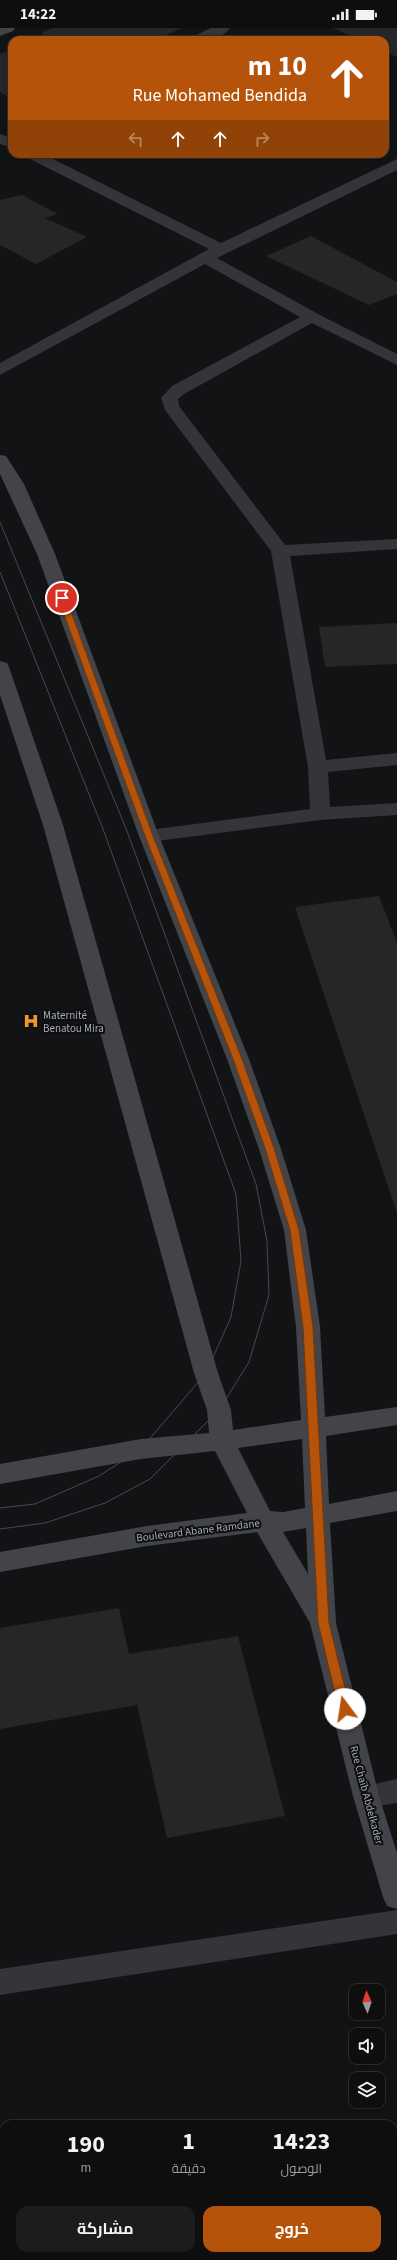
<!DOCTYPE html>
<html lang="ar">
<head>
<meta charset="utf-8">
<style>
	:root { --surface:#0e0e0f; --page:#1c1c1d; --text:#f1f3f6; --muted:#9b9c9e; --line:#2e2e2f; --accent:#b45309 }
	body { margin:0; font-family:"Source Sans 3",Cairo,sans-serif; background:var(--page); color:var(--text); direction:rtl; height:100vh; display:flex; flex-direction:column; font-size:15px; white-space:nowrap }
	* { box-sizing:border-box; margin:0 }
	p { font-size:13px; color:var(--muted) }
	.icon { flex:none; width:22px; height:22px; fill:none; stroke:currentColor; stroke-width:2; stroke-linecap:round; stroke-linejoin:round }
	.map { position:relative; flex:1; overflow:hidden; direction:ltr }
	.drawer { position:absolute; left:0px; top:2092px; width:397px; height:140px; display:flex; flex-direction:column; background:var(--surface); border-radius:12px 12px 0 0; box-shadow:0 2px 6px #0003,0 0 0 1px var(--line); direction:rtl }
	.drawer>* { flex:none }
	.top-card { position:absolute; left:8px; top:8px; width:381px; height:122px; border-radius:12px; box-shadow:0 2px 6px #0003,0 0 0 1px var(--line); direction:rtl; background:#b45309; color:#fff; overflow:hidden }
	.needle { width:26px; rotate:357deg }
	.fabs { position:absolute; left:349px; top:1956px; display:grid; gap:8px }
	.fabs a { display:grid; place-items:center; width:36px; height:36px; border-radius:8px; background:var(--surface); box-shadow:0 2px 6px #0003,0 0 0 1px var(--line); font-size:20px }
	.pin { position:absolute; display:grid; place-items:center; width:34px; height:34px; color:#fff; margin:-17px; border:2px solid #fff; border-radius:50%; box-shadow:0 1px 4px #0007 }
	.me { position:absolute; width:44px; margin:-22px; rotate:346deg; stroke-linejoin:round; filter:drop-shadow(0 0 3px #0008) }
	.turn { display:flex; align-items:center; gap:14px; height:84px; padding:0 16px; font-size:18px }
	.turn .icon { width:52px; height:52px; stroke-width:2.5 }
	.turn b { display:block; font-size:28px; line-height:34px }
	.lanes { display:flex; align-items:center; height:38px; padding:0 16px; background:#0003; justify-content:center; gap:20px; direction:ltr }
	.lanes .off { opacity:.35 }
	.eta { display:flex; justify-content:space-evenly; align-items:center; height:68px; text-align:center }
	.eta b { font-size:24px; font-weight:700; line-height:28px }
	.button { display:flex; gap:8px; margin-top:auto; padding:8px 16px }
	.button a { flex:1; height:46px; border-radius:12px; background:var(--accent); color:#fff; font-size:16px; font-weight:700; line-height:46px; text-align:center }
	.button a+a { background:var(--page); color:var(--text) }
	.status { display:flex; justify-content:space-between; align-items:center; height:28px; padding:0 20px; background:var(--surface); direction:ltr }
	.status svg { height:11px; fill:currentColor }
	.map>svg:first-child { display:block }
	.building { fill:#252628 }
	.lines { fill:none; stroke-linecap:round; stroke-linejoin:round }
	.street { fill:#343539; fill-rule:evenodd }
	.secondary { fill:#424449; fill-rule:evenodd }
	.tram { stroke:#47494e; stroke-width:1 }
	.route { fill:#b45309; stroke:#753606 }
	.labels { text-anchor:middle; stroke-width:4; stroke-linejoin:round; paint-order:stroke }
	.poi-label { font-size:11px; fill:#a4abb4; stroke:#0e0e0f; text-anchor:start }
	.street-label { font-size:11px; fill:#a4abb4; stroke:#0e0e0f }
</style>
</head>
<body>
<div class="status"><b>14:22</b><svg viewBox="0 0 49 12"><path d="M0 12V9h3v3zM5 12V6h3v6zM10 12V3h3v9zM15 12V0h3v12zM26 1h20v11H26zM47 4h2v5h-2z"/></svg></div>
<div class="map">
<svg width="397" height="2232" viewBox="0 0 397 2232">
	<rect width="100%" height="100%" fill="#121314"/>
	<path class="building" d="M 52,0 L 182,0 L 155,12 L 49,12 L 41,5 Z
		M 333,0 L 397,0 L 397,29 L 385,24 L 385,12 L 359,12 Z
		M 7,23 L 12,26 L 12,71 L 0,64 L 0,26 Z
		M 22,167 L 58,186 L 45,190 L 87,209 L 36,236 L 0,217 L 0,172 Z
		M 311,208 L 397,254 L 397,266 L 369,277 L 266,228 Z
		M 397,595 L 397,636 L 325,639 L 319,599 Z
		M 379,868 L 397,915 L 397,1185 L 295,879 Z
		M 119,1580 L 129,1626 L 238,1608 L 285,1788 L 167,1810 L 137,1677 L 0,1701 L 0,1600 Z
		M 147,2228 L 296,2228 L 297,2232 L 147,2232 Z"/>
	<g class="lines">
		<path class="street" d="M 211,0 L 230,0 C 222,12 203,12 190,12 L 192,9 Z
			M 0,106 L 12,110 L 12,120 L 0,116 Z
			M 23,126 L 43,126 L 221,215 L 397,131 L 397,142 L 217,230 L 318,286 L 397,326 L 397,337 L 312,295 L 184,366 L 178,371 L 179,378 L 285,517 L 397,511 L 397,521 L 290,528 L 326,732 L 397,725 L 397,737 L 328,744 L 330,779 L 397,775 L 397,787 L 320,792 L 149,814 L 142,813 L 139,808 L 142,803 L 149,802 L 310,781 L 308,739 L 271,523 L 165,382 L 161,370 L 172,358 L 300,289 L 205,236 L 0,347 L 0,335 L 209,221 L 26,129 Z
			M 397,1751 L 397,1775 L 366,1780 L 357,1776 L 353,1768 L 357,1760 Z
			M 397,1882 L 397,1906 L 0,1967 L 0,1941 Z"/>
		<path class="secondary" d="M 0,0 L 15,0 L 13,3 L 0,8 Z
			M 0,427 L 6,428 L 24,456 L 55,526 L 159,808 L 249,1031 L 281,1121 L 306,1202 L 320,1299 L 325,1389 L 397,1379 L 397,1397 L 326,1408 L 329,1476 L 397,1463 L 397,1483 L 330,1495 L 336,1595 L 379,1768 L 397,1825 L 397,1881 L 387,1878 L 383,1869 L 353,1768 L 310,1595 L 257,1504 L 147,1518 L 0,1544 L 0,1524 L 147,1498 L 247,1485 L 215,1423 L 141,1431 L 0,1456 L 0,1436 L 141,1411 L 209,1405 L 207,1382 L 194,1345 L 43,797 L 0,667 L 0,633 L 7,635 L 9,639 L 63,797 L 218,1345 L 231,1382 L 233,1402 L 301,1392 L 296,1299 L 284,1202 L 259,1121 L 227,1031 L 139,808 L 37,526 L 0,446 ZM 302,1411 L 305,1480 L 283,1484 L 270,1483 L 238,1420 ZM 306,1500 L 308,1546 L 283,1504 Z"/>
		<path class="tram" d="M 0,494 L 127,803 L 256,1156 L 267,1213 L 269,1267 L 249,1334 L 219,1382 L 150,1451 L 105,1475 L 45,1495 L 0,1501
			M 0,544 L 103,801 L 236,1166 L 241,1233 L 231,1289 L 206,1345 L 141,1421 L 99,1448 L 35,1476 L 0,1480"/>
	</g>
	<path class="route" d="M 62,568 L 66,570 L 153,808 L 242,1031 L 274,1120 L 299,1202 L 313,1299 L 329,1595 L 350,1681 L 345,1686 L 339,1681 L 318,1595 L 303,1299 L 290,1202 L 265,1120 L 233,1031 L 145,808 L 58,570 Z"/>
	<defs>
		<symbol id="hospital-bare" viewBox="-9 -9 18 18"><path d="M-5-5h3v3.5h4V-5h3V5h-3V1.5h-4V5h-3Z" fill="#ee9830" stroke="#0e0e0f" stroke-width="2.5" paint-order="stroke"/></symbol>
	</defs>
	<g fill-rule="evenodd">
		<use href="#hospital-bare" x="20" y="982" width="22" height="22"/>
	</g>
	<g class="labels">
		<g class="poi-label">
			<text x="43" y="991">Maternité<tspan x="43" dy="13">Benatou Mira</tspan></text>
		</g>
		<g class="street-label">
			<text transform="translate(198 1502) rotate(-7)" y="4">Boulevard Abane Ramdane</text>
			<text transform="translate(367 1767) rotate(75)" y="4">Rue Chaïb Abdelkader</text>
		</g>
	</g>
</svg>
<div class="fabs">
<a><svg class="needle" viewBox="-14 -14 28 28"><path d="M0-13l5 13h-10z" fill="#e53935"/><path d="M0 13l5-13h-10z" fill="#9b9c9e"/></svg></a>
<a><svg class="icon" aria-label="sound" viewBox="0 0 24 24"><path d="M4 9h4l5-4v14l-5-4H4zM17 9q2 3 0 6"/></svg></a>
<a><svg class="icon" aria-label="layers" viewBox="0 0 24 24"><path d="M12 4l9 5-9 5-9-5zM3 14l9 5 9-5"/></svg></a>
</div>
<div class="pin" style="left:62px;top:570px;background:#d93025"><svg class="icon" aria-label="arrive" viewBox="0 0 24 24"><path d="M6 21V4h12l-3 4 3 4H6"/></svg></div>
<svg class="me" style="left:345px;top:1681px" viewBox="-20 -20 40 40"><circle r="19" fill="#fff"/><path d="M0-13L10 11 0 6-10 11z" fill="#b45309"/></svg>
<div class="top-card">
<div class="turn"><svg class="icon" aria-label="ahead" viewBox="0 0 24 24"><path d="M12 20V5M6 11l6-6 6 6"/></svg><div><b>10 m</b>Rue Mohamed Bendida</div></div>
<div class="lanes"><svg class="icon off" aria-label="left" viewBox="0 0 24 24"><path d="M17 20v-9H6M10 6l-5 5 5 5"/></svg><svg class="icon" aria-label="ahead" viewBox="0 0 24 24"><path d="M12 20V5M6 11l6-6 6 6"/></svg><svg class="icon" aria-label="ahead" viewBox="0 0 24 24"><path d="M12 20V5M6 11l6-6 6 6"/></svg><svg class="icon off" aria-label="right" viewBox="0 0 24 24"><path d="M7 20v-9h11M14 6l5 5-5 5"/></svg></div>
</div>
<section class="drawer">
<div class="eta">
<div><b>14:23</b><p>الوصول</p></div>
<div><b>1</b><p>دقيقة</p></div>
<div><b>190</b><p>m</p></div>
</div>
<div class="button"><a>خروج</a><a>مشاركة</a></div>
</section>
</div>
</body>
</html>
